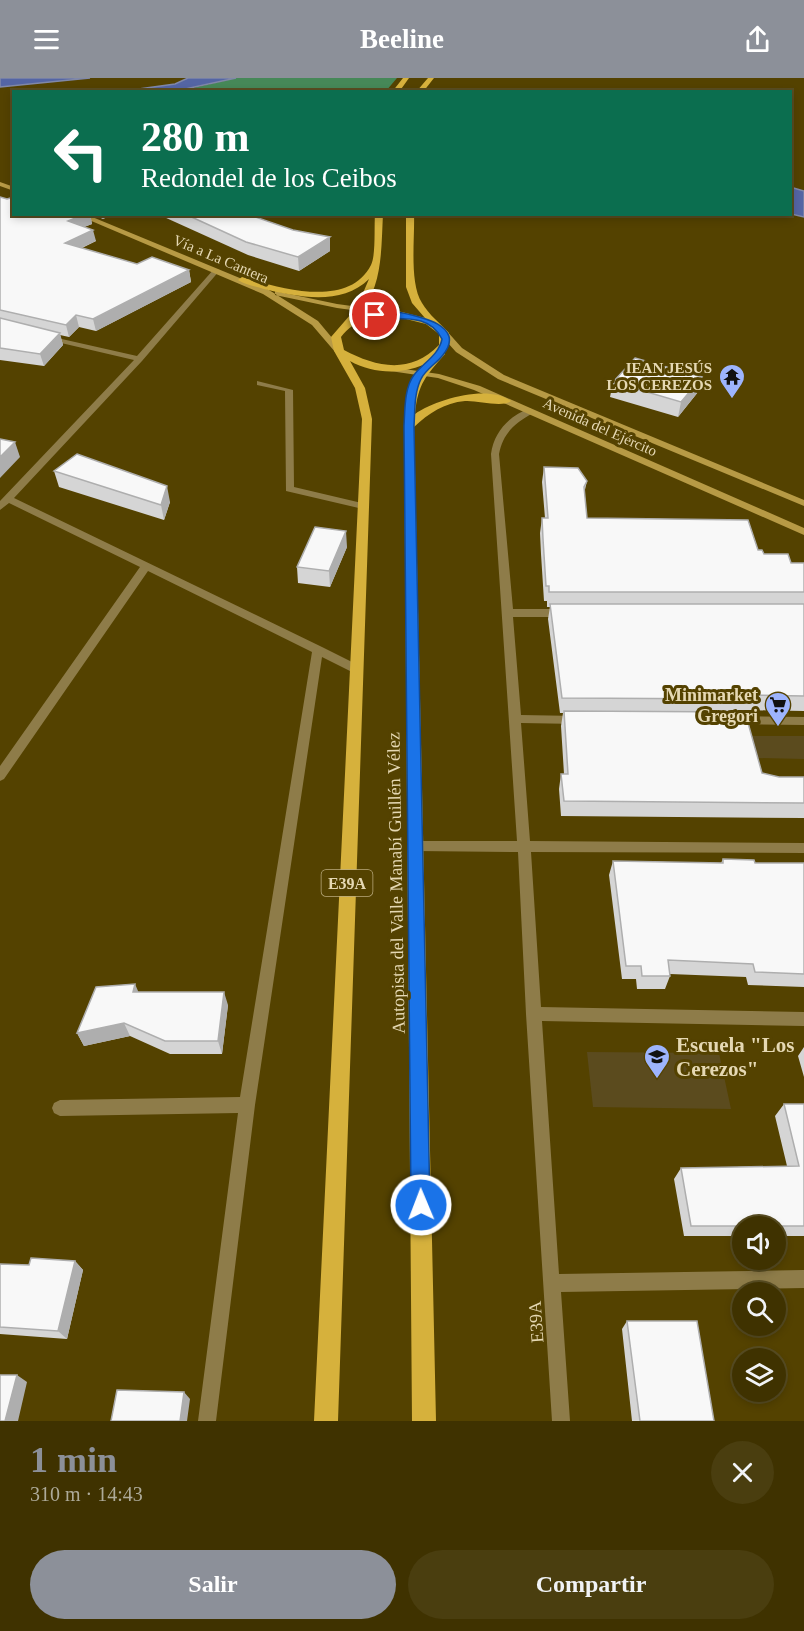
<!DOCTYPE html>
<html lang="es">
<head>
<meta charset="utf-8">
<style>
	:root { --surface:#3f3200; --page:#4a3e0f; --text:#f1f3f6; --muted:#adaa99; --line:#584d22; --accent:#8c9099 }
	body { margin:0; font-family:Georgia,serif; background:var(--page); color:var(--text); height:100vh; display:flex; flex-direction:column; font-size:22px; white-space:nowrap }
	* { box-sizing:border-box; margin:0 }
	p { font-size:20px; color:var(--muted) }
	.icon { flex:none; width:33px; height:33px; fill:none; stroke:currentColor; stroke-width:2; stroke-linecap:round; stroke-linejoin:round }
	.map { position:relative; height:1343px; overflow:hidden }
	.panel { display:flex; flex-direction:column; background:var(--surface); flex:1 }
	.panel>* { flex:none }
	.banner { position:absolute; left:12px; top:12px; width:780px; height:126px; border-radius:0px; box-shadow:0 3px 9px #0003,0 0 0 2px var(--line); background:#0b6e4f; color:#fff; overflow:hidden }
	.fabs { position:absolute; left:732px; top:1138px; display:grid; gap:12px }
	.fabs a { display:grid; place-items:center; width:54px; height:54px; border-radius:50%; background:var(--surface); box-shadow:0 3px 9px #0003,0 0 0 2px var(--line); font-size:30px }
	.pin { position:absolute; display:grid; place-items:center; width:51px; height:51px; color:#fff; margin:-26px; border:3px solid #fff; border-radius:50%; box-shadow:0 2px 6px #0007 }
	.me { position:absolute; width:66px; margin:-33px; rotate:359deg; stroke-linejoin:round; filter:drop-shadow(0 0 4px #0008) }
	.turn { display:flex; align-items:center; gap:21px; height:126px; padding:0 30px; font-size:27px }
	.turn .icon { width:78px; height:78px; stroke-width:2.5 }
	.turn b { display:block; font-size:42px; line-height:51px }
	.round { display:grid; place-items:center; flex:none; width:63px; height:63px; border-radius:32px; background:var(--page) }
	.overview { display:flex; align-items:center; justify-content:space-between; height:102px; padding:0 30px }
	h1 { font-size:36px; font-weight:600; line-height:45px; color:var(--accent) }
	.primary-button { display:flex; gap:12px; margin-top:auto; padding:12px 30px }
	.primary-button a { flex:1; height:69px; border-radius:36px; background:var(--accent); color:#fff; font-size:24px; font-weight:600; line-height:69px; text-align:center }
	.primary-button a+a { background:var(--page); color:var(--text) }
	header { display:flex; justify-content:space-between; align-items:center; height:78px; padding:0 30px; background:var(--accent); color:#fff; font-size:27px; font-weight:600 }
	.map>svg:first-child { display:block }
	.built { fill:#5b4b1e }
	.forest { fill:#468858 }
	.water { fill:#5465a4; stroke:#8088a8; stroke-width:1.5 }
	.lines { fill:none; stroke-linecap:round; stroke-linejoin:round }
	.lane { fill:#8e7c49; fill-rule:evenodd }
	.street { fill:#8e7c49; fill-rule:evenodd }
	.secondary { fill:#b79a45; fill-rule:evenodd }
	.primary { fill:#d6b13c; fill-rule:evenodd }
	.wall { fill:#d5d5d5 }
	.shaded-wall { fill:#aeaeae }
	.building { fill:#f8f8f8; stroke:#aeaeae; stroke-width:1.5 }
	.route { fill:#1a73e8; stroke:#114b97; stroke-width:1.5 }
	.labels { text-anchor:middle; stroke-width:6; stroke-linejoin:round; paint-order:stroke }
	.far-street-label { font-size:15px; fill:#e5d8b3; stroke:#544200 }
	.far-poi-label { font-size:15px; font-weight:bold; fill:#e5d8b3; stroke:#544200; text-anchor:end }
	.shield { fill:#544200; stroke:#baab7d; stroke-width:1.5 }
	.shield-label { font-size:16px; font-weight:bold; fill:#e5d8b3 }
	.poi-label { font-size:18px; font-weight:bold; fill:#e5d8b3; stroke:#544200; text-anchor:end }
	.street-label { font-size:18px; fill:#e5d8b3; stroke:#544200 }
	.near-poi-label { font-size:21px; font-weight:bold; fill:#e5d8b3; stroke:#544200; text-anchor:start }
</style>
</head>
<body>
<header><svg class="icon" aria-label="menu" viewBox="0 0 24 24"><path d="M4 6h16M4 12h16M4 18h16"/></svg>Beeline<svg class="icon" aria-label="share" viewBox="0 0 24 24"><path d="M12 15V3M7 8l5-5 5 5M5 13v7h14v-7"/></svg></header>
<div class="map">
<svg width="804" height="1343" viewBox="0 0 804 1343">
	<rect width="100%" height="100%" fill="#544200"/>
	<path class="built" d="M 751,658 L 804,658 L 804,681 L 758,680 Z
		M 587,974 L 719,975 L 731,1031 L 593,1029 Z"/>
	<path class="forest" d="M 236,0 L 397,0 L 386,13 L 176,14 Z"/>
	<path class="water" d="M 0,0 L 90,0 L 0,9 Z
		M 188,0 L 236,0 L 176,13 L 124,13 L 175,6 Z
		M 790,109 L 804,113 L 804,139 L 791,136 Z"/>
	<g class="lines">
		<path class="lane" d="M 257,303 L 293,312 L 294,409 L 366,426 L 366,430 L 363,431 L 286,413 L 285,313 L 257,307 Z"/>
		<path class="street" d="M 214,191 L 220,192 L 142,283 L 14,420 L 322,569 L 360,588 L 362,591 L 360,594 L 352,594 L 322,579 L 255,1027 L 216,1343 L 198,1343 L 238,1035 L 60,1038 L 54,1035 L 52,1030 L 54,1025 L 60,1022 L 240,1019 L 312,574 L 148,493 L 4,701 L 0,703 L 0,688 L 140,489 L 9,425 L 0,432 L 0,423 L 134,282 L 44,261 L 44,257 L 137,278 Z
			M 530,330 L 534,333 L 533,335 C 515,345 503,355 499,376 L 513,531 L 565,531 L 570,535 L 565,539 L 513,539 L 521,637 L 578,638 L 584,642 L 578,646 L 521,645 L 530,763 L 804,765 L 804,775 L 531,774 L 541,929 L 804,934 L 804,948 L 542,943 L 559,1196 L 804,1192 L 804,1210 L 561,1214 L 570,1343 L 552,1343 L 526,936 L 518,774 L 416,773 L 411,772 L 410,768 L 411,764 L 416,763 L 517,763 L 491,376 C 494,354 509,338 530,330 Z
			M 734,638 L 804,639 L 804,647 L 734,646 L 728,642 Z"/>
		<path class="secondary" d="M 0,104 L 14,109 L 14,113 L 0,108 Z
			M 75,136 L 85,136 L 269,212 L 318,243 L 343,273 L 336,275 L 312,247 L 263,216 Z
			M 275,213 L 337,226 L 396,234 L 400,236 L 396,238 L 337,230 L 275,217 Z
			M 439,251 L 445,251 L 462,270 L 504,297 L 804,422 L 804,428 L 498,301 L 456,274 L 439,255 Z
			M 390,289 L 439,296 L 480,308 L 804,450 L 804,457 L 474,312 L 438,300 L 390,293 Z"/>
		<path class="primary" d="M 403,0 L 409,0 L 399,14 L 392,14 Z
			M 428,0 L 434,0 L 423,14 L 416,14 Z
			M 375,136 L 383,136 C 381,173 383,209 358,238 L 398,233 L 425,240 L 412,225 L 406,209 L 406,136 L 414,136 C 415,160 409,205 422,225 C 429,237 440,245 449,255 L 449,267 L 443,274 L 445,276 C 426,298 418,305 415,336 C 436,321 489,306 511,323 C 502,330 477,322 465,323 C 444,325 429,335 414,349 L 436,1343 L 412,1343 L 404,348 L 410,308 L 423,287 C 400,297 371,295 350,283 L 365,310 L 372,341 L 338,1343 L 314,1343 L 362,341 L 355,310 L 334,273 L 331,259 L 357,229 L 369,201 C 342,228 298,219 264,211 C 256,208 245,207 238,202 L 242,199 C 278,209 348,232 371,187 C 376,177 374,149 375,136 ZM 398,239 L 426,246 L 439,256 L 439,267 C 410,297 376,289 344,272 L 341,259 C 355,240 377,239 398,239 Z"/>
	</g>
	<path class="wall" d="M 0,119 L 14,136 L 90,136 L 92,146 L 84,149 L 96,163 L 82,170 L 137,186 L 189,192 L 191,204 L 96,253 L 79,249 L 69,259 L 60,257 L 63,267 L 44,288 L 0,282 Z
		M 92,136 L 113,136 L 103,141 Z
		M 164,136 L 247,136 L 293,152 L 330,159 L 330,173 L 299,193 L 248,177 L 164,139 Z
		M 613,304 L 698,314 L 678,339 L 610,319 Z
		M 544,389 L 587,403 L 584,416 L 587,440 L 758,472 L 764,476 L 791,485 L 804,485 L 804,633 L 738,632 L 737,634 L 762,695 L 779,699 L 804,699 L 804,740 L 561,738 L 559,711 L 561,696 L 564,696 L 561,648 L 563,635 L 560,635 L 548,541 L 550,529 L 547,529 L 547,523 L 544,523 L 541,476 L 540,455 L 542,440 L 545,440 L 542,404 Z
		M 54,393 L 170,424 L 164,442 L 59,409 Z
		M 347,469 L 330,509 L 298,505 L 297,489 Z
		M 723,781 L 755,785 L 804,785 L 804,909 L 748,907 L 746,899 L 670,896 L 670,898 L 665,911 L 637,911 L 636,901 L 622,901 L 609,797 L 613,783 L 721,785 Z
		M 138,914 L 228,927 L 222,976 L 170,976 L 130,958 L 84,968 L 77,955 Z
		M 804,969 L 804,999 L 798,978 Z
		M 784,1026 L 804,1026 L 804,1158 L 776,1158 L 776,1149 L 742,1149 L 742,1158 L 684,1158 L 674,1101 L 681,1090 L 787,1088 L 775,1038 Z
		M 75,1183 L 83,1192 L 67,1261 L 0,1256 L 0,1186 L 29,1187 Z
		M 627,1243 L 714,1343 L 632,1343 L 622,1251 Z"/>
	<path class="shaded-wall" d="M 85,136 L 90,136 L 92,146 L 71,154 L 68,143 Z
		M 102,136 L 113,136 L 103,141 Z
		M 93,152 L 96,163 L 68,176 L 65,165 Z
		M 330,159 L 330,173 L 299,193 L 298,179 Z
		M 189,192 L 191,204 L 96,253 L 93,241 Z
		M 76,237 L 79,249 L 69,259 L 66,247 Z
		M 60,255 L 63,267 L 44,288 L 40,276 Z
		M 702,299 L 698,314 L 678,339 L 681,324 Z
		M 15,364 L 20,379 L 0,400 L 0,379 Z
		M 167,408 L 170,424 L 164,442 L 161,427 Z
		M 346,453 L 347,469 L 330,509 L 329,493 Z
		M 135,906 L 141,920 L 133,914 Z
		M 224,914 L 228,927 L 222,976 L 218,963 Z
		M 124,945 L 130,958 L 84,968 L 77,955 Z
		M 75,1183 L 83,1192 L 67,1261 L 58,1253 Z
		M 17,1297 L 27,1304 L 18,1343 L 5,1343 Z
		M 184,1314 L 190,1321 L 187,1343 L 180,1343 Z"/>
	<path class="building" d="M 0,119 L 7,121 L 14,119 L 14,136 L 85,136 L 68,143 L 93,152 L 65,165 L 137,186 L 152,179 L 189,192 L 93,241 L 76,237 L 66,247 L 0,232 Z
		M 185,136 L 247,136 L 293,152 L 330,159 L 298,179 L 246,164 Z
		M 0,240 L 60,255 L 40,276 L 0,270 Z
		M 635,280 L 702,299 L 681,324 L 613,304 Z
		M 0,361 L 15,364 L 0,379 Z
		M 77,376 L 167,408 L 161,427 L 54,393 Z
		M 544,389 L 578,390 L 587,403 L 584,409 L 587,440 L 748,442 L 758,472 L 762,472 L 764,476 L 788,476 L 791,485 L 804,485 L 804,514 L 549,514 L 549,508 L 546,508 L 543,461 L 542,440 L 548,440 Z
		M 315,449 L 346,453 L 329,493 L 297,489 Z
		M 550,526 L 804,526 L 804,618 L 741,617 L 742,621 L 562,620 Z
		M 564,633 L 745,634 L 762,695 L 779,699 L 804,699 L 804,725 L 564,723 L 561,696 L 568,696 Z
		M 723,781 L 754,782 L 755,785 L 804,785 L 804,896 L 755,894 L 753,886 L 668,882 L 670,898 L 642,898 L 641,888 L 626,888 L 613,783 L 723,785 Z
		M 135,906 L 133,914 L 224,914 L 218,963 L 165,963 L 124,945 L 77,955 L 96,909 Z
		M 784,1026 L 804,1026 L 804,1148 L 691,1148 L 681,1090 L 799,1088 Z
		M 31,1180 L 75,1183 L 58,1253 L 0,1249 L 0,1186 L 29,1187 Z
		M 627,1243 L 697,1243 L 714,1343 L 640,1343 Z
		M 0,1297 L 17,1297 L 5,1343 L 0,1343 Z
		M 117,1312 L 184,1314 L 180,1343 L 111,1343 Z"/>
	<path class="route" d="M 398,234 C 418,238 467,247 443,277 C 437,285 425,292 421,301 C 414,315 415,333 414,348 L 430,1127 L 427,1134 L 421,1137 L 414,1134 L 411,1127 L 404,348 C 405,333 404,310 414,297 C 423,285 439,277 442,261 C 426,229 386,247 370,237 Z"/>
	<defs>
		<symbol id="temple-pin" viewBox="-11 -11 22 30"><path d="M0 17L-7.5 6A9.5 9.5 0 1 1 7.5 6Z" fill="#9db4fd" stroke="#544200"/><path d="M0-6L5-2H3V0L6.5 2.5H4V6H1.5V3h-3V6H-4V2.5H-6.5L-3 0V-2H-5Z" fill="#111"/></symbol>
		<symbol id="supermarket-pin" viewBox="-11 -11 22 30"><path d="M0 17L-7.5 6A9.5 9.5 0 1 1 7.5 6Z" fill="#9db4fd" stroke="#544200"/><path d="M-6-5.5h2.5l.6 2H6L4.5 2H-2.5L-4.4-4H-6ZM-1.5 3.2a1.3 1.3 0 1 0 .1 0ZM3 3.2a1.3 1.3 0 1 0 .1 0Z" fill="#111"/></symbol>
		<symbol id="school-pin" viewBox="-11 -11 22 30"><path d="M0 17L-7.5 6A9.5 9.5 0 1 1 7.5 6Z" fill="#9db4fd" stroke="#544200"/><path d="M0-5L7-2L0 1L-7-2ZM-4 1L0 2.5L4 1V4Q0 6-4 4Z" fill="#111"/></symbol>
	</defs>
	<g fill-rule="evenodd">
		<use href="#temple-pin" x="717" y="284" width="30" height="40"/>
		<use href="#supermarket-pin" x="763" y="612" width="30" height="40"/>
		<use href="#school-pin" x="642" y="964" width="30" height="40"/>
	</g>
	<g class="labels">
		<g class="far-street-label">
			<text transform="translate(221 181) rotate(23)" y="5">Vía a La Cantera</text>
			<text transform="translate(600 349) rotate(24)" y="5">Avenida del Ejército</text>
		</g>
		<g class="far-poi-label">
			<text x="712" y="295">IEAN JESÚS<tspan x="712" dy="17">LOS CEREZOS</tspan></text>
		</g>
		<rect class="shield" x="321.5" y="792" width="51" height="26" rx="4.5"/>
		<g class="shield-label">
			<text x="347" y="811">E39A</text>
		</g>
		<g class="poi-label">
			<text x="758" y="623">Minimarket<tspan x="758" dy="21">Gregori</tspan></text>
		</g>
		<g class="street-label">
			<text transform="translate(396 805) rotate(-91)" y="6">Autopista del Valle Manabí Guillén Vélez</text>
			<text transform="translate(536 1244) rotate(-94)" y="6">E39A</text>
		</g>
		<g class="near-poi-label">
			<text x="676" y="974">Escuela "Los<tspan x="676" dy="24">Cerezos"</tspan></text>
		</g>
	</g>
</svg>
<div class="fabs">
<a><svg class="icon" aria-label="sound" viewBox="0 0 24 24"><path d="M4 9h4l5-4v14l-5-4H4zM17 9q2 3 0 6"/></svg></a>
<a><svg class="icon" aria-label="search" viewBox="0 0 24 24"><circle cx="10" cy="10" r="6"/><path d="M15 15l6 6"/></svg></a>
<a><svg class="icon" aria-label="layers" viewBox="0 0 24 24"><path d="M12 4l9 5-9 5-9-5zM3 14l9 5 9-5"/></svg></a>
</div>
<div class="pin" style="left:375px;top:237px;background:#d93025"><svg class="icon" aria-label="arrive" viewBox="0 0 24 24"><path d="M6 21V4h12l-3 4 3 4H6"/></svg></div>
<svg class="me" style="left:421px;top:1127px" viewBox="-20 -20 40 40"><circle r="17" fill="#1a73e8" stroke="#fff" stroke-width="3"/><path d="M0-11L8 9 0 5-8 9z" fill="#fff"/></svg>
<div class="banner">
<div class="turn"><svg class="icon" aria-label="left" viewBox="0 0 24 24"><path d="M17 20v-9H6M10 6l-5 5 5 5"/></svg><div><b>280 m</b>Redondel de los Ceibos</div></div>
</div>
</div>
<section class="panel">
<div class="overview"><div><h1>1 min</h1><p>310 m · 14:43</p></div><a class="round"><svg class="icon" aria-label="close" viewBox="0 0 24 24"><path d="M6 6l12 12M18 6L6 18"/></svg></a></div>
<div class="primary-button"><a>Salir</a><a>Compartir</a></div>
</section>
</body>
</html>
